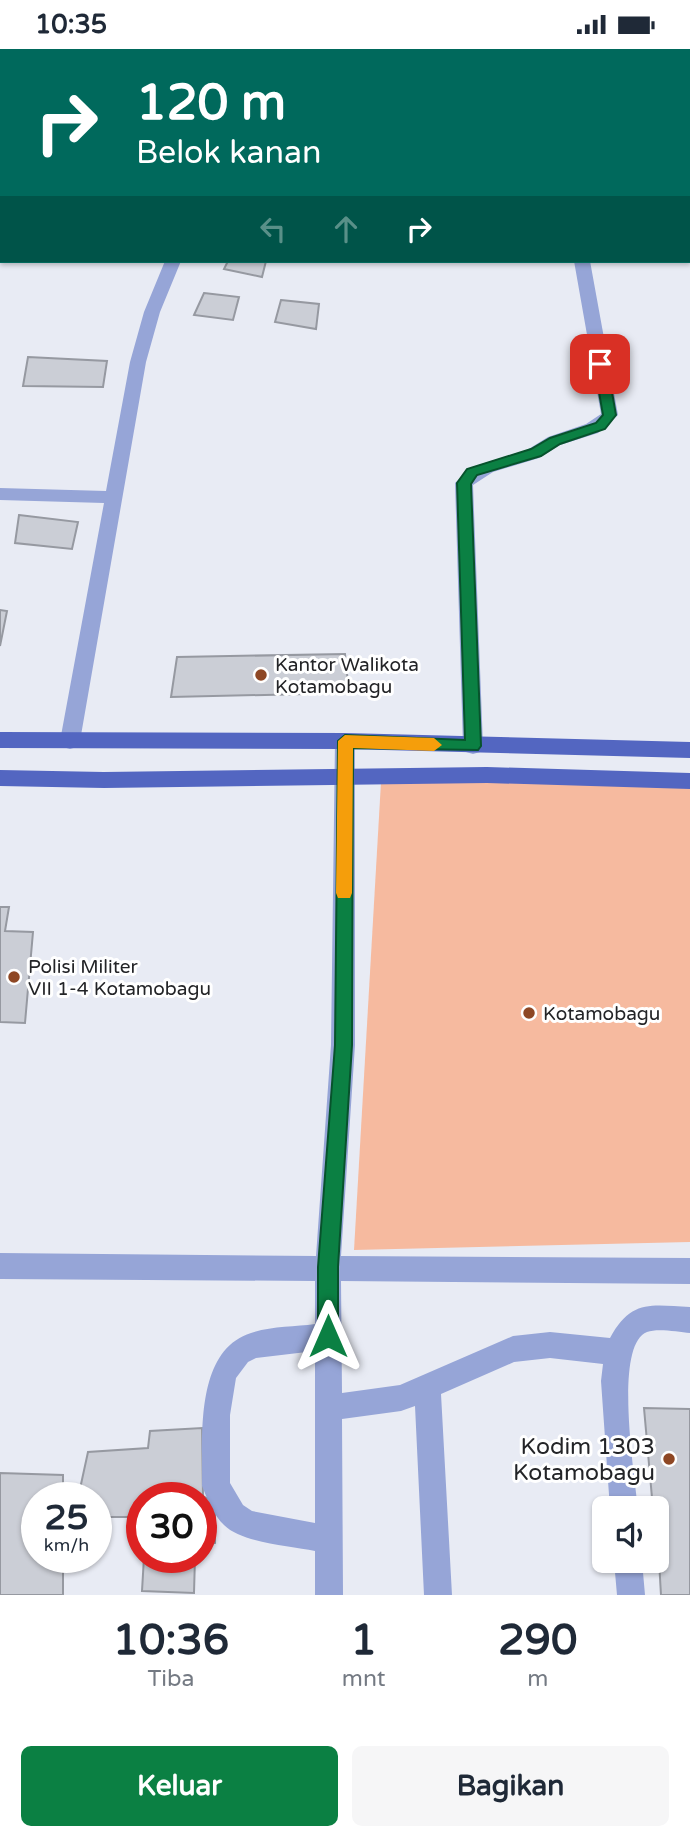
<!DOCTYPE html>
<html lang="id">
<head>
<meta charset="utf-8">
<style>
	:root { --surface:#fff; --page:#f6f6f7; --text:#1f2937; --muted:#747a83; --accent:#0b8043 }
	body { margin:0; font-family:"Varela Round",sans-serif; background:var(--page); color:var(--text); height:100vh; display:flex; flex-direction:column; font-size:26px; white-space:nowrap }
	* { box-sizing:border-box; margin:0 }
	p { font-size:23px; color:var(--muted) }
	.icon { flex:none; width:38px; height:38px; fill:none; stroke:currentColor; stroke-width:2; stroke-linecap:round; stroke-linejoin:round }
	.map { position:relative; height:1546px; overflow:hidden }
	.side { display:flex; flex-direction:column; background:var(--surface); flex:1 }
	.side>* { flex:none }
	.banner { position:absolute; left:0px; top:0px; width:691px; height:214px; box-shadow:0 2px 5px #0004; background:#00695c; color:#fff; overflow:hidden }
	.controls { position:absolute; left:592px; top:1447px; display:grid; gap:14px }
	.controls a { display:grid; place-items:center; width:77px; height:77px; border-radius:10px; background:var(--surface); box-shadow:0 2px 5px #0004; font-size:35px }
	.speed { position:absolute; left:21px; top:1433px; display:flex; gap:14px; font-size:35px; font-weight:700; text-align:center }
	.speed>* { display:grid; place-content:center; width:91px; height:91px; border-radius:50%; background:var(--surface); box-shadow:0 2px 5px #0004; line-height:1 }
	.speed small { font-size:18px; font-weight:400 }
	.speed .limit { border:10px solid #d22; background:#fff; color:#111 }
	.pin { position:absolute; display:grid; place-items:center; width:60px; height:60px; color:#fff; margin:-30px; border-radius:14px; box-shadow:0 4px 10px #0006 }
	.me { position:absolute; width:77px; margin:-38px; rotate:0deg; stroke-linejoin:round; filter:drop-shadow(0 0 5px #0008) }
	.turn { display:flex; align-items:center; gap:24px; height:147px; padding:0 21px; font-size:32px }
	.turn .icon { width:91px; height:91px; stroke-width:2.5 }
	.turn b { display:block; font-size:49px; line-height:60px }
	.lanes { display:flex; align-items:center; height:66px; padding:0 21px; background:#0003; justify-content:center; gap:35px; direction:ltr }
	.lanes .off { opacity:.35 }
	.eta { display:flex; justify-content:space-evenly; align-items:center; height:119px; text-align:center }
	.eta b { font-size:42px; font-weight:700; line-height:49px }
	.cta { display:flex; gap:14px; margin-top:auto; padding:14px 21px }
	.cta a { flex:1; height:80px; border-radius:10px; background:var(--accent); color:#fff; font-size:28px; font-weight:700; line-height:80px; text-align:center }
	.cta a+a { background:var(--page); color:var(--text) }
	.status { display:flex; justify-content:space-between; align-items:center; height:49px; padding:0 35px; background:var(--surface); direction:ltr }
	.status svg { height:19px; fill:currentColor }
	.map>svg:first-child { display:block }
	.green { fill:#f6ba9f }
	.building { fill:#cbced6; stroke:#9699a1; stroke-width:2 }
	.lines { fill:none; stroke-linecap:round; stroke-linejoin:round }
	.path { stroke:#82848a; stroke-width:3.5; stroke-dasharray:5 2.5; stroke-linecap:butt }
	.minor { fill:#96a5d7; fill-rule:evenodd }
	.major { fill:#5366c1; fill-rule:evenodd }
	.route { fill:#0b8043; stroke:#07532c; stroke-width:2 }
	.slow { fill:#f59e0b }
	.poi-dot { fill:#8e4724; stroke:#fff; stroke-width:2.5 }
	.labels { text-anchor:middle; stroke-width:6; stroke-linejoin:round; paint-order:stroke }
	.poi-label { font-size:19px; fill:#232427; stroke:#fff; text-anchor:start }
	.near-poi-label { font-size:23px; fill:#232427; stroke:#fff; text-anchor:end }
</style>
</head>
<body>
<div class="status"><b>10:35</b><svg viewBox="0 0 49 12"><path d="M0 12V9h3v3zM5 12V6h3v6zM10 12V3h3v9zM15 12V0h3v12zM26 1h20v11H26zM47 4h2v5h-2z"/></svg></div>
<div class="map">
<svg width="690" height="1546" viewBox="0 0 690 1546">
	<rect width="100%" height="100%" fill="#e8ebf4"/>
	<path class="green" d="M 381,733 L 690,734 L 690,1193 L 354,1201 Z"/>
	<path class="building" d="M 228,212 L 266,212 L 262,228 L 224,220 Z
		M 204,244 L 239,248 L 233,271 L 194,266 Z
		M 281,251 L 319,255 L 316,280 L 275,273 Z
		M 28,308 L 107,312 L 103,338 L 23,337 Z
		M 19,466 L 78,473 L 72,500 L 15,494 Z
		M 0,561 L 7,562 L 0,597 Z
		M 345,605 L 349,644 L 171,648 L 177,608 Z
		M 0,858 L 9,858 L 5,882 L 33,883 L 25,974 L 0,973 Z
		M 644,1359 L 690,1360 L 690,1546 L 661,1546 L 656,1460 L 653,1460 Z
		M 202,1379 L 203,1447 L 215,1454 L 215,1494 L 201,1496 L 201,1449 L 142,1449 L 142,1468 L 96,1468 L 96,1449 L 78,1449 L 88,1403 L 148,1399 L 150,1382 Z
		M 0,1424 L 63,1426 L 63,1449 L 37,1449 L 37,1508 L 63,1508 L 63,1546 L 0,1546 Z
		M 144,1508 L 195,1508 L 194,1544 L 142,1542 Z"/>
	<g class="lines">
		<path class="path" d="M 145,2 L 147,0"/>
		<path class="minor" d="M 95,0 L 120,0 L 122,2 L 97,2 Z
			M 165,212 L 181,212 L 160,263 L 146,313 L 80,692 L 77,698 L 70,700 L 63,698 L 60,692 L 104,454 L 0,451 L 0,439 L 106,442 L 130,313 L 144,263 Z
			M 574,212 L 590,212 L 618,366 L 598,384 L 560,396 L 539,409 L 493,423 L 473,436 L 483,697 L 480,703 L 473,705 L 466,703 L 463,697 L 455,434 L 472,418 L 527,401 L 548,388 L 586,375 L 601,365 Z
			M 345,684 L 352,686 L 355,692 L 355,996 L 341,1207 L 690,1209 L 690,1235 L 341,1232 L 342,1344 L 400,1336 L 513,1287 L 550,1283 L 610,1289 C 631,1250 651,1256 690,1258 L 690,1284 C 678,1283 658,1279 647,1283 C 613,1296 635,1428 638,1460 L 610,1460 L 601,1332 L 603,1315 L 550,1309 L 514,1313 L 441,1345 L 452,1546 L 424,1546 L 415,1357 L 401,1362 L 342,1370 L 343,1546 L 315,1546 L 315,1502 C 290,1497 242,1494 224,1476 C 214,1467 207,1449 202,1437 C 203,1389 194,1302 251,1284 C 271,1277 295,1278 315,1275 L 315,1232 L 0,1230 L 0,1204 L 316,1207 L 331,996 L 335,692 L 338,686 ZM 315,1302 L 315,1474 L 252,1462 L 243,1456 L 230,1434 L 230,1366 L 236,1329 L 248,1313 L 256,1309 Z
			M 614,1512 L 642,1512 L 645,1546 L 617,1546 Z"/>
		<path class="major" d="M 0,683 L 345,684 L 690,693 L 690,709 L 345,700 L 0,699 Z
			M 487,718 L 690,724 L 690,740 L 487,734 L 104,739 L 0,737 L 0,721 L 104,723 Z"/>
	</g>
	<path class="route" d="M 600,311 L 607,315 L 616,366 L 605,380 L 560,395 L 541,407 L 477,426 L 471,435 L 481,697 L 478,701 L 353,699 L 352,996 L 338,1218 L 338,1287 L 335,1294 L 328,1297 L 321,1294 L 318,1287 L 318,1218 L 335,996 L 338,692 L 345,686 L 465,691 L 457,434 L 467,420 L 531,400 L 550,389 L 596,374 L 603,366 L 594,315 Z"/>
	<path class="slow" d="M 345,686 L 434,689 L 442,696 L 434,702 L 353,699 L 352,844 L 350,849 L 338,849 L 336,844 L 338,692 Z"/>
	<g class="poi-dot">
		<circle cx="261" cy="626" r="7"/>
		<circle cx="14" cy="928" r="7"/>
		<circle cx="529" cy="964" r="7"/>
		<circle cx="669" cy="1410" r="7"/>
	</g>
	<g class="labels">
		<g class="poi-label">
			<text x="275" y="622">Kantor Walikota<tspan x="275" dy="22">Kotamobagu</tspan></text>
			<text x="28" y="924">Polisi Militer<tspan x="28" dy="22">VII 1-4 Kotamobagu</tspan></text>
			<text x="543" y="971">Kotamobagu</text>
		</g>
		<g class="near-poi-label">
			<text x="655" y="1405">Kodim 1303<tspan x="655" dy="26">Kotamobagu</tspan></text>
		</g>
	</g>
</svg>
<div class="controls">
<a><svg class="icon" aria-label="sound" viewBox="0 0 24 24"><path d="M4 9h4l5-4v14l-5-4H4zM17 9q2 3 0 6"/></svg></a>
</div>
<div class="speed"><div>25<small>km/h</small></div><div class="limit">30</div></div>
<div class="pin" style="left:600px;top:315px;background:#d93025"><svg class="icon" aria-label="arrive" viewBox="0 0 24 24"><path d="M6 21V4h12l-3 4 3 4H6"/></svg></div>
<svg class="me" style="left:328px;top:1287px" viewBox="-20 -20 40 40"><path d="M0-17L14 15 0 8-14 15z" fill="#0b8043" stroke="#fff" stroke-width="4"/></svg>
<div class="banner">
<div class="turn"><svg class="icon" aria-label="right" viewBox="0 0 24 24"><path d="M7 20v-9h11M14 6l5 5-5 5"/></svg><div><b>120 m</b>Belok kanan</div></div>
<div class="lanes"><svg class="icon off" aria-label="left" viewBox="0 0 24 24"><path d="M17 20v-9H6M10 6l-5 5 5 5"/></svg><svg class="icon off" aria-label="ahead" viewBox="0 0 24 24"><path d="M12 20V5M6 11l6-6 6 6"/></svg><svg class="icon" aria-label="right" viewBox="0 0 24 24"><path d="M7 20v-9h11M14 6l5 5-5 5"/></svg></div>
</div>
</div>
<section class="side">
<div class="eta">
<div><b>10:36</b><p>Tiba</p></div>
<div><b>1</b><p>mnt</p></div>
<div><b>290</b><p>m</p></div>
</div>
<div class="cta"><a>Keluar</a><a>Bagikan</a></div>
</section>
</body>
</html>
